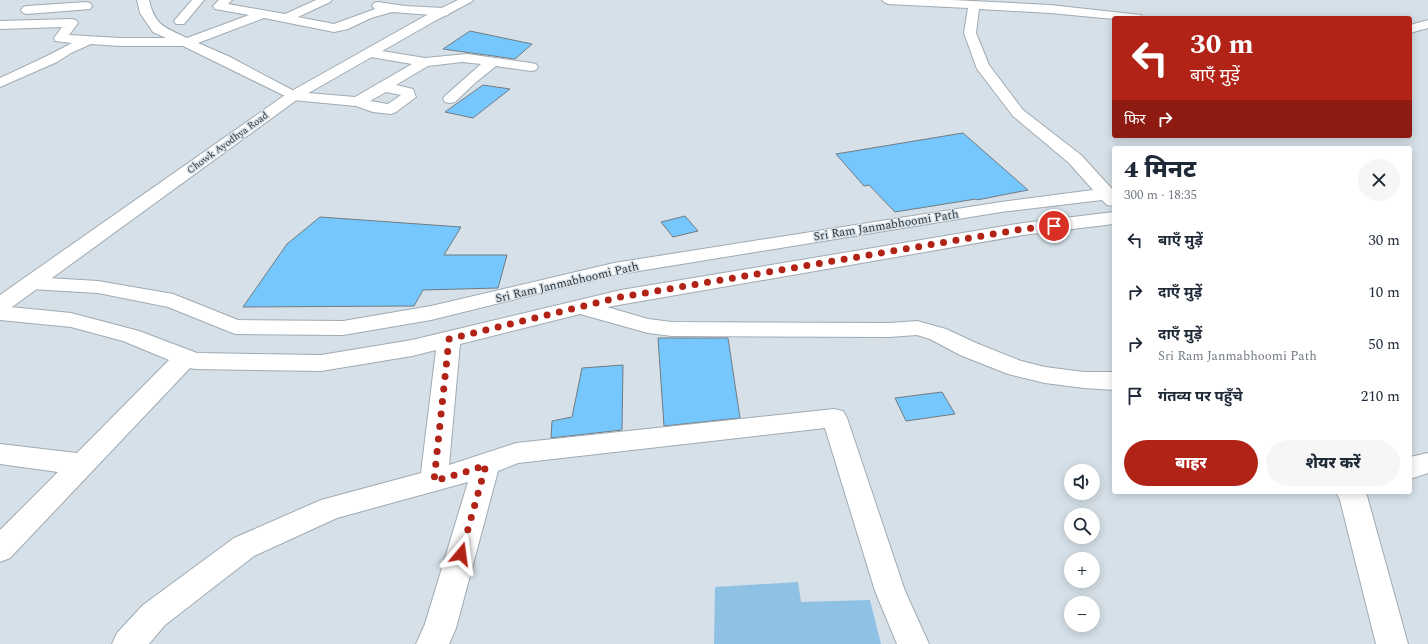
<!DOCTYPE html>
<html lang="hi">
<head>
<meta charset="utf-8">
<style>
	:root { --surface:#fff; --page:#f6f6f7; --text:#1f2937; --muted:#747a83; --accent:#b12217 }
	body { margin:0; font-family:Spectral,"Noto Sans Devanagari",serif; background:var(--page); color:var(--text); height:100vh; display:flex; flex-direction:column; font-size:15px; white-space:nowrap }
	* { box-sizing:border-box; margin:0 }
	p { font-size:13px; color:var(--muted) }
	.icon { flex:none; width:22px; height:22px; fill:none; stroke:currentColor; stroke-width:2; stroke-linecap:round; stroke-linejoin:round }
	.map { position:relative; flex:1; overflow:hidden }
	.sheet { position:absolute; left:1112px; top:146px; width:300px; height:348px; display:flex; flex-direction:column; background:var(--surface); border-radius:4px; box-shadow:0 2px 10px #0003 }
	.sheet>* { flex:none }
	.banner { position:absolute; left:1112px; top:16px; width:300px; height:122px; border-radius:4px; box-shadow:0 2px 10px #0003; background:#b12217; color:#fff; overflow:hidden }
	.fabs { position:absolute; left:1064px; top:464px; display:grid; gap:8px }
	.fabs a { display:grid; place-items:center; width:36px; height:36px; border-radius:50%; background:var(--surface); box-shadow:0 2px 10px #0003; font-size:20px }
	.pin { position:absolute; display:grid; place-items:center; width:34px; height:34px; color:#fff; margin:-17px; border:2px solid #fff; border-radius:50%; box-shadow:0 1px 4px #0007 }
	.me { position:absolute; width:44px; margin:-22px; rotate:16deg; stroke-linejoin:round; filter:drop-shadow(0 0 3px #0008) }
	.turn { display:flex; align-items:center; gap:14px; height:84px; padding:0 12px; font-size:18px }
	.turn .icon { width:52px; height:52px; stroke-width:2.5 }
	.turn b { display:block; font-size:28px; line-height:34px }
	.then { display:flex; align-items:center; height:38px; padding:0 12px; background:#0003; gap:8px; font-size:15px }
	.round { display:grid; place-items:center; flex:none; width:42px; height:42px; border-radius:21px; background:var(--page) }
	.overview { display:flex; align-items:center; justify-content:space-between; height:68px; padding:0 12px }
	h1 { font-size:24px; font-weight:800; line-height:30px }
	.action { display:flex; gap:8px; margin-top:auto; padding:8px 12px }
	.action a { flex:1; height:46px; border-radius:24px; background:var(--accent); color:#fff; font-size:16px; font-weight:800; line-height:46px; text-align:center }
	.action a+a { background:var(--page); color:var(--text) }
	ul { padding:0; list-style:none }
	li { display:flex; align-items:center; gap:12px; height:52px; padding:0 12px }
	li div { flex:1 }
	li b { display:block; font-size:15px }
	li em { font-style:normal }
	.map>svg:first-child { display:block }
	.green { fill:#8fc1e4 }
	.building { fill:#75c7fd; stroke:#717b82 }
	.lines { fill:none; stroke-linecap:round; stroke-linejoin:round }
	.minor-casing { stroke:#a0aab2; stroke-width:2 }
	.major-casing { stroke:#a0aab2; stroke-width:2 }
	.minor { fill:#fff; fill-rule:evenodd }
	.major { fill:#fff; fill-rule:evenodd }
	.route { stroke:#b12217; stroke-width:7; stroke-dasharray:0 12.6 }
	.labels { text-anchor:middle; stroke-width:3; stroke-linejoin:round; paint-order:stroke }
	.far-street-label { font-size:10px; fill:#313538; stroke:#d5e0e8 }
	.street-label { font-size:12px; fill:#313538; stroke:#d5e0e8 }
</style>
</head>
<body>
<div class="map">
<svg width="1428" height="644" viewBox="0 0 1428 644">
	<rect width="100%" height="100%" fill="#d5e0e8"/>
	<path class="green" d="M 798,582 L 801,602 L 870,600 L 881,644 L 714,644 L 715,587 Z"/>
	<path class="building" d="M 470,31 L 532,44 L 515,59 L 443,49 Z
		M 483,85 L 510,89 L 473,118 L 445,112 Z
		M 963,133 L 1028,190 L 977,200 L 976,199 L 895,212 L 869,185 L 864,186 L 836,154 Z
		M 685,216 L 698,231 L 673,237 L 661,222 Z
		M 320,217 L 461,227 L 444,255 L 507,255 L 498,288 L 423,290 L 414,306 L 243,307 L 287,244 Z
		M 658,338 L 728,338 L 740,418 L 664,426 Z
		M 623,365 L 622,430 L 551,438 L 552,421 L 572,417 L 582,368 Z
		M 942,392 L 955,414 L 906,421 L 895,398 Z"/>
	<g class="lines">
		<defs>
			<path id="minor" d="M 137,0 L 149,0 C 155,26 164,27 187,38 L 249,15 L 215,9 L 213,6 L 219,0 L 232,0 L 228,4 L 285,14 L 316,0 L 332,0 L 330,2 L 298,17 L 334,24 L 375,9 L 372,6 L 374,3 L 378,2 L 405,6 L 444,8 L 448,9 L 450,12 L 448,15 L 444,16 L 392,12 L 371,18 L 348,29 L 334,32 L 264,18 L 198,43 L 228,56 L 296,92 L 355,97 L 412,64 L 365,56 L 363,53 L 365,50 L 370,49 L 425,58 L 467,54 L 531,63 L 536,64 L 538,67 L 536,70 L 531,71 L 496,66 L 475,83 L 455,102 L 450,103 L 445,102 L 443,99 L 445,96 L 481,64 L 462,62 L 428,66 L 396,85 L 413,89 L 416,97 L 396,112 L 391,114 L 373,112 L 356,106 L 293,100 L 183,46 L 120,46 L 91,44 L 71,53 L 57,62 L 0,87 L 0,78 L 47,56 L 72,43 L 55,41 L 54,38 L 62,27 L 0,29 L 0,21 L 72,19 L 76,20 L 78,23 L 69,35 L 120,38 L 166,38 L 153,32 L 140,13 ZM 386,92 L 401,95 L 388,104 L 370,101 Z
				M 192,0 L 204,0 L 184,24 L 176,24 L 174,21 Z
				M 882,0 L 952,0 L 1050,5 L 1141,15 L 1143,18 L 1114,18 L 1114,19 L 1050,13 L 979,9 L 976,33 L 989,65 L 1023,110 L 1081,155 L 1113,190 L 1114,206 L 1107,205 L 1102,200 L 1001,212 L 614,275 L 431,320 L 343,335 L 235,334 L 168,307 L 98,293 L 31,289 L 24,288 L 21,283 L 24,278 L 31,277 L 98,281 L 173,294 L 238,320 L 343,321 L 431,306 L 614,263 L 1001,202 L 1093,190 L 1069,163 L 1013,116 L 977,69 L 964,33 L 968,8 L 888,4 L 884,2 Z
				M 86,2 L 90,3 L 92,6 L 90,9 L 27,14 L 23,13 L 21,10 L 23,7 L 27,6 Z
				M 1428,20 L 1428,28 L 1410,33 L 1410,25 Z
				M 1114,212 L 1114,224 L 1023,235 L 607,307 L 648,319 L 672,322 L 889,323 L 917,321 L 946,329 L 976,343 L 1021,361 L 1045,367 L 1084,372 L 1114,372 L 1114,390 L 1084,388 L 1045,383 L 1008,374 L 960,355 L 930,339 L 917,335 L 889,337 L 672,336 L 648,333 L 580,314 L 460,344 L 449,465 L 516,443 L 834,409 L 843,411 L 847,418 L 905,591 L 929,644 L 897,644 L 875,591 L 825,428 L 518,463 L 498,471 L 456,628 L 449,644 L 416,644 L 425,624 L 468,482 L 337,518 L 254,556 L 165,625 L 149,644 L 112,644 L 117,633 L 143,605 L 234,538 L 321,500 L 421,473 L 436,350 L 412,356 L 321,371 L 195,369 L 190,368 L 10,558 L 0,562 L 0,530 L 58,472 L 0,464 L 0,444 L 77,453 L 169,360 L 123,341 L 71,327 L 0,320 L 0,306 L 71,313 L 139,331 L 197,353 L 321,355 L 412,340 L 621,290 L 1023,223 Z
				M 1428,453 L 1428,473 L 1410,479 L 1410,457 Z
				M 1336,492 L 1365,492 L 1367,496 L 1408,644 L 1376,644 L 1340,500 Z"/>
			<path id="major" d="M 458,0 L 473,0 L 471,2 L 433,22 L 298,99 L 8,310 L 0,312 L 0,295 L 288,93 L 425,16 Z"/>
		</defs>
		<use href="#minor" class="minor-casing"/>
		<use href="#major" class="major-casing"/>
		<use href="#minor" class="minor"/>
		<use href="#major" class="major"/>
	</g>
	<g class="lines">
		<path class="route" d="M 461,554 L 486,465 L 465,472 L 434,481 L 449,339 L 621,297 L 1023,229 L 1054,226"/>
	</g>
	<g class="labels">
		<g class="far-street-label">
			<text transform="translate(227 142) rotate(-36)" y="4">Chowk Ayodhya Road</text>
		</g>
		<g class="street-label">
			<text transform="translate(886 225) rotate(-9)" y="4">Sri Ram Janmabhoomi Path</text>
			<text transform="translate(567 282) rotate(-13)" y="4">Sri Ram Janmabhoomi Path</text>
		</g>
	</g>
</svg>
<div class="fabs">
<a><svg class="icon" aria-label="sound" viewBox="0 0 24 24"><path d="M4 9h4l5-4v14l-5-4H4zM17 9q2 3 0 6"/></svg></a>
<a><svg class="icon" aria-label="search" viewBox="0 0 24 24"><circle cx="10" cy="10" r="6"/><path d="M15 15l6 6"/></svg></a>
<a>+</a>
<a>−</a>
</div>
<div class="pin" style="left:1054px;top:226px;background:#d93025"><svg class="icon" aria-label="arrive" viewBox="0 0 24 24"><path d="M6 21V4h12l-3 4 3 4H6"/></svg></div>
<svg class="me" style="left:461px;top:554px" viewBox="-20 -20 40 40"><path d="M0-17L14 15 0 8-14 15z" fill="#b12217" stroke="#fff" stroke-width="4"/></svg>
<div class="banner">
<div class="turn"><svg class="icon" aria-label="left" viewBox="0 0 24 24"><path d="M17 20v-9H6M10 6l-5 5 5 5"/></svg><div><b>30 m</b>बाएँ मुड़ें</div></div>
<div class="then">फिर<svg class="icon" aria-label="right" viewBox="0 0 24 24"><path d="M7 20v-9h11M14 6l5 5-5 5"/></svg></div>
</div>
<section class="sheet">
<div class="overview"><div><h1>4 मिनट</h1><p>300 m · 18:35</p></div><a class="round"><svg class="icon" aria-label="close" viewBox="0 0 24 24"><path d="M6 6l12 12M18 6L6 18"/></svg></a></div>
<ul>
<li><svg class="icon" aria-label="left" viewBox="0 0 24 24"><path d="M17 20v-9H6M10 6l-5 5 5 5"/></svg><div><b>बाएँ मुड़ें</b></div><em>30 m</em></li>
<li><svg class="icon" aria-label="right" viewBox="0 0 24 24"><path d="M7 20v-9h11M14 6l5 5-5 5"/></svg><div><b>दाएँ मुड़ें</b></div><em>10 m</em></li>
<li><svg class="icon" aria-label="right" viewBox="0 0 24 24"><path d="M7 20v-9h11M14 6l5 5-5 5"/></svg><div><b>दाएँ मुड़ें</b><p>Sri Ram Janmabhoomi Path</p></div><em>50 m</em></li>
<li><svg class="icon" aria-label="arrive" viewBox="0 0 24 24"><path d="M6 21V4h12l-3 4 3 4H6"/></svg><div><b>गंतव्य पर पहुँचे</b></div><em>210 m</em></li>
</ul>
<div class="action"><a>बाहर</a><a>शेयर करें</a></div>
</section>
</div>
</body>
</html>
